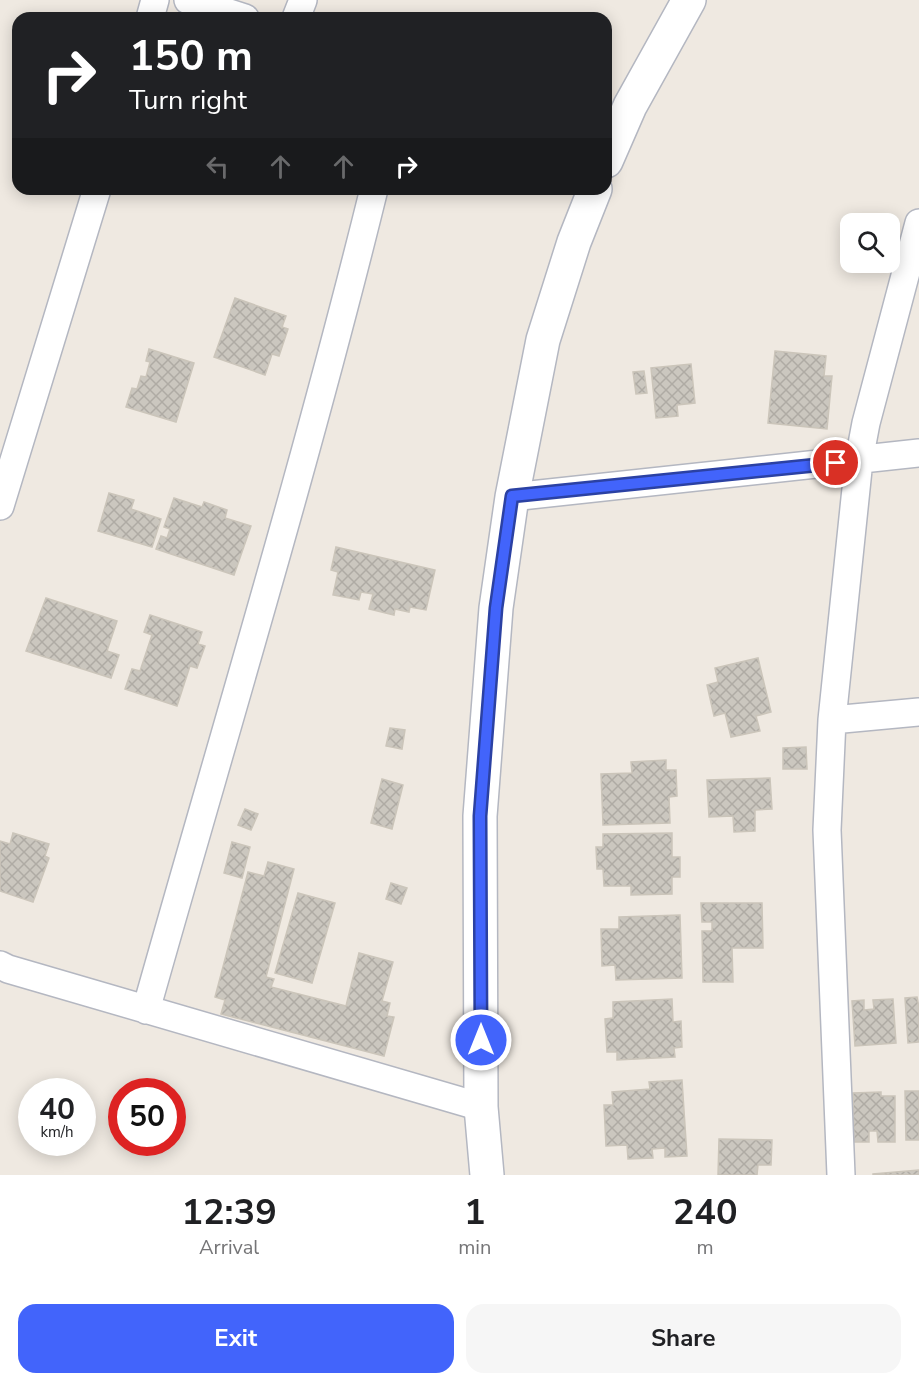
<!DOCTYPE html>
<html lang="en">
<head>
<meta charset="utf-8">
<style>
	:root { --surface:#fff; --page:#f6f6f6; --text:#202124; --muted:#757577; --accent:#4264fb }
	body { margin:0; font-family:"Nunito Sans",sans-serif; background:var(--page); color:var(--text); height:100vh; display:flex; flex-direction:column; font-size:22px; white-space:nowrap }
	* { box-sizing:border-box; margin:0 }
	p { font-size:20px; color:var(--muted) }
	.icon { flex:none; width:33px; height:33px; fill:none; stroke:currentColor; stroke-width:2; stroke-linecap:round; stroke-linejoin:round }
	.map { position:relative; height:1175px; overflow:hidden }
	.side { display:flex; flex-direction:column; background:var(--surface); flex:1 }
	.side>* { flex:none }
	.hud { position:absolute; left:12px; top:12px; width:600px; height:183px; border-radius:18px; box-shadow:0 3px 15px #0003; background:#202124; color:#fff; overflow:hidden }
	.buttons { position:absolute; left:840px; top:213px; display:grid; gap:12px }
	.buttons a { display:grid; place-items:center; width:60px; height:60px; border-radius:12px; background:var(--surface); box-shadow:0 3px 15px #0003; font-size:30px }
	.speed { position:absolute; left:18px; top:1078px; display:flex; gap:12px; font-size:30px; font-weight:700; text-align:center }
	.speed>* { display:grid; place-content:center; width:78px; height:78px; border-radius:50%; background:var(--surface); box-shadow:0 3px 15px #0003; line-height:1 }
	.speed small { font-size:15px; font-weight:400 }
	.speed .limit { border:9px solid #d22; background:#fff; color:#111 }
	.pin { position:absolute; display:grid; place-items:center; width:51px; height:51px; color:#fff; margin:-26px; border:3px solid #fff; border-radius:50%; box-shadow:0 2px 6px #0007 }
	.me { position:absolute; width:66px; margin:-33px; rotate:0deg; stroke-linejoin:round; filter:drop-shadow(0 0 4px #0008) }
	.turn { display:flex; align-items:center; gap:21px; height:126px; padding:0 18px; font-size:27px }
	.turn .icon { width:78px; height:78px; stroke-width:2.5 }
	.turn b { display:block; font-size:42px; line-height:51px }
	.lanes { display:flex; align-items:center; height:57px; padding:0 18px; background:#0003; justify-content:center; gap:30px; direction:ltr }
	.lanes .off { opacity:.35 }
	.eta { display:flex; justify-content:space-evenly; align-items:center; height:102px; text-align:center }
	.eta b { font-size:36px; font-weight:700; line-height:42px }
	.action { display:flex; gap:12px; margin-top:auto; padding:12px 18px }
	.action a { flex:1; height:69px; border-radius:18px; background:var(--accent); color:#fff; font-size:24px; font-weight:700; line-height:69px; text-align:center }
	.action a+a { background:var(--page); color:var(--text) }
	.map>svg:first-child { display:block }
	.building { fill:url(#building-cross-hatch); stroke:#cbc5ba; stroke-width:1.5 }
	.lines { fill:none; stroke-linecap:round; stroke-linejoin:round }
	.street-casing { stroke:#b4b7c1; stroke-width:30 }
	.secondary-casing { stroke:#b4b7c1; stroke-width:36 }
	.street { stroke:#fff; stroke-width:27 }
	.secondary { stroke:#fff; stroke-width:33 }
	.route-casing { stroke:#2b41a3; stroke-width:15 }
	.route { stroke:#4264fb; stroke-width:10 }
</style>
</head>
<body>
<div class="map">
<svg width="919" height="1175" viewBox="0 0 919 1175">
	<defs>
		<pattern id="building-cross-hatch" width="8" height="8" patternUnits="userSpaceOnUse" patternTransform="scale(1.5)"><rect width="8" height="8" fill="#cbc7bf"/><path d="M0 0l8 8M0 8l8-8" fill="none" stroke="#afaba4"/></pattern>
	</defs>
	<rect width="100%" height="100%" fill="#efe9e1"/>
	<path class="building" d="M 235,298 L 286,316 L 282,327 L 288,329 L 279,356 L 272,354 L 265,375 L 214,357 Z
		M 149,349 L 194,363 L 176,422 L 126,407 L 132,388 L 137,389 L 141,376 L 146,377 L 150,362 L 146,361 Z
		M 775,351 L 826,356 L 824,376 L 832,376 L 827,429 L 768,423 Z
		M 691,364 L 695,403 L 677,405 L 678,416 L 656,418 L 651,368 Z
		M 644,371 L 647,393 L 636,394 L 633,372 Z
		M 109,493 L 134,500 L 131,509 L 161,519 L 152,547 L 98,531 Z
		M 174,498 L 202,507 L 204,502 L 227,510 L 225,518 L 251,526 L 234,575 L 156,549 L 161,536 L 167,538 L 170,529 L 164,527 Z
		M 336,547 L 435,570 L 426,610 L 410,607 L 409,612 L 395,609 L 394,615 L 369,609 L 373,594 L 361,592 L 359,600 L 333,595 L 338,572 L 331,570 Z
		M 46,598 L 117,621 L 107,651 L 119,655 L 111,678 L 26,651 Z
		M 150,615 L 202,632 L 198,644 L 205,646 L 197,668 L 190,666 L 177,706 L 125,689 L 132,669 L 140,671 L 152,635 L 144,632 Z
		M 758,658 L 771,712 L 756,716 L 760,731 L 731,737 L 725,713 L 714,716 L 707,685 L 718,682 L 715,668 Z
		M 390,728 L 405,730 L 402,749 L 386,746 Z
		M 806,747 L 807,769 L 783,769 L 783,748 Z
		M 666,760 L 666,770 L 676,770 L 677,796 L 669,797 L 670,823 L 603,825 L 601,774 L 632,773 L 631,762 Z
		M 770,778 L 772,809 L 755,810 L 755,831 L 734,832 L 733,816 L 709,817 L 707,780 Z
		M 382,779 L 403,785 L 392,829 L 371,823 Z
		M 245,809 L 258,814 L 251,830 L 238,825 Z
		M 13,833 L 49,844 L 45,856 L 49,858 L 33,902 L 0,891 L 0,841 L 10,844 Z
		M 672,833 L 672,857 L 680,857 L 680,877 L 672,877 L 672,894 L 631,895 L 631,886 L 604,886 L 603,869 L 597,869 L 596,847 L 603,847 L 603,834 Z
		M 232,842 L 250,847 L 242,878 L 224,873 Z
		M 268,862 L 294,869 L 266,977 L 274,979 L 271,987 L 346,1006 L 359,953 L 393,962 L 382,1001 L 390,1003 L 387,1016 L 394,1017 L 384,1056 L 221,1014 L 225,1000 L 215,997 L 248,872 L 264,876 Z
		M 391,883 L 407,888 L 401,904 L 386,899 Z
		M 298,893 L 335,903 L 312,983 L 275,973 Z
		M 701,903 L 762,903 L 763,948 L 732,948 L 733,982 L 703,982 L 702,931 L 712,931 L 712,922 L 702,922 Z
		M 680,915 L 682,978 L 616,980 L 615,965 L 602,966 L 601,929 L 619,929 L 619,917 Z
		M 917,997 L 919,1007 L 919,1042 L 908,1043 L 905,998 Z
		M 672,999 L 673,1022 L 681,1021 L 682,1047 L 674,1048 L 675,1057 L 617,1060 L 617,1052 L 607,1052 L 605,1019 L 613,1018 L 613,1002 Z
		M 893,999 L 896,1043 L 855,1046 L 852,1001 L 864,1000 L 864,1010 L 874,1009 L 873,1000 Z
		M 682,1080 L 687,1156 L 665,1157 L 665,1148 L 652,1149 L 653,1158 L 628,1159 L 627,1145 L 606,1146 L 604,1105 L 613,1105 L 612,1092 L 650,1089 L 649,1082 Z
		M 905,1091 L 919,1091 L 919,1140 L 906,1140 Z
		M 881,1092 L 881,1096 L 895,1096 L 895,1142 L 878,1142 L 877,1131 L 869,1131 L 869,1142 L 854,1142 L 853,1093 Z
		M 719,1139 L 772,1140 L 771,1165 L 758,1165 L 757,1175 L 718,1175 Z
		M 919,1170 L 919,1175 L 873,1175 L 873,1174 Z"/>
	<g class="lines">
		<defs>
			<path id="street" d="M 188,0 L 245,18
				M 150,18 L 155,0
				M 296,18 L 303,0
				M 512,497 L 919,453
				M 0,506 L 97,189
				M 832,720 L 919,712
				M 0,965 L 8,969 L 481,1107
				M 146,1010 C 223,737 306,465 374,189
				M 841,1175 L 827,830 L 832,720 L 859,460 L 866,423 L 919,223"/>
			<path id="secondary" d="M 606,161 L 630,106 L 689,0
				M 487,1175 L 481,1107 L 480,816 L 496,608 L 512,497 L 543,340 L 574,242 L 595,189"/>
		</defs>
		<use href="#street" class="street-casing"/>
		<use href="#secondary" class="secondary-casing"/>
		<use href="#street" class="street"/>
		<use href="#secondary" class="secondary"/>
	</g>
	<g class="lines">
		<defs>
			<path id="route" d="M 481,1040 L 480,816 L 496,608 L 512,496 L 836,463"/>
		</defs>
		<use href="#route" class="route-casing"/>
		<use href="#route" class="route"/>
	</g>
</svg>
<div class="buttons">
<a><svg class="icon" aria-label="search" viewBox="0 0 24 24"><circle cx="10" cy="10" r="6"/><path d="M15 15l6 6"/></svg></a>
</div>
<div class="speed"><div>40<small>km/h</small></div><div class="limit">50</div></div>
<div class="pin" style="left:836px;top:463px;background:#d93025"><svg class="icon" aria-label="arrive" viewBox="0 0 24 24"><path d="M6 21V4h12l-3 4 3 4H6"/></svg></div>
<svg class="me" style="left:481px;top:1040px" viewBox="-20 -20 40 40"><circle r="17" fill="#4264fb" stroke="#fff" stroke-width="3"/><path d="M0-11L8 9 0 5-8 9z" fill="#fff"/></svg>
<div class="hud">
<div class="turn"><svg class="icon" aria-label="right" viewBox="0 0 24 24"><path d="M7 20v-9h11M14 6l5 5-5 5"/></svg><div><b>150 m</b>Turn right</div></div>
<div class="lanes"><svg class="icon off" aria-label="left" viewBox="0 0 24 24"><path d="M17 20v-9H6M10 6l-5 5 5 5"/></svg><svg class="icon off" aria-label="ahead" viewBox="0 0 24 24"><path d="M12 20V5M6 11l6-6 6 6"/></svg><svg class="icon off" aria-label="ahead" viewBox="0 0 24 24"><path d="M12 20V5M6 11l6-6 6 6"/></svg><svg class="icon" aria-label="right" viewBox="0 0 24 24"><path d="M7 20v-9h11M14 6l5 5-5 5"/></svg></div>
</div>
</div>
<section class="side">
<div class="eta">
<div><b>12:39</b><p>Arrival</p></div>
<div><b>1</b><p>min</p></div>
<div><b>240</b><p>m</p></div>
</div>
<div class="action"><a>Exit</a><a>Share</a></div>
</section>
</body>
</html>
